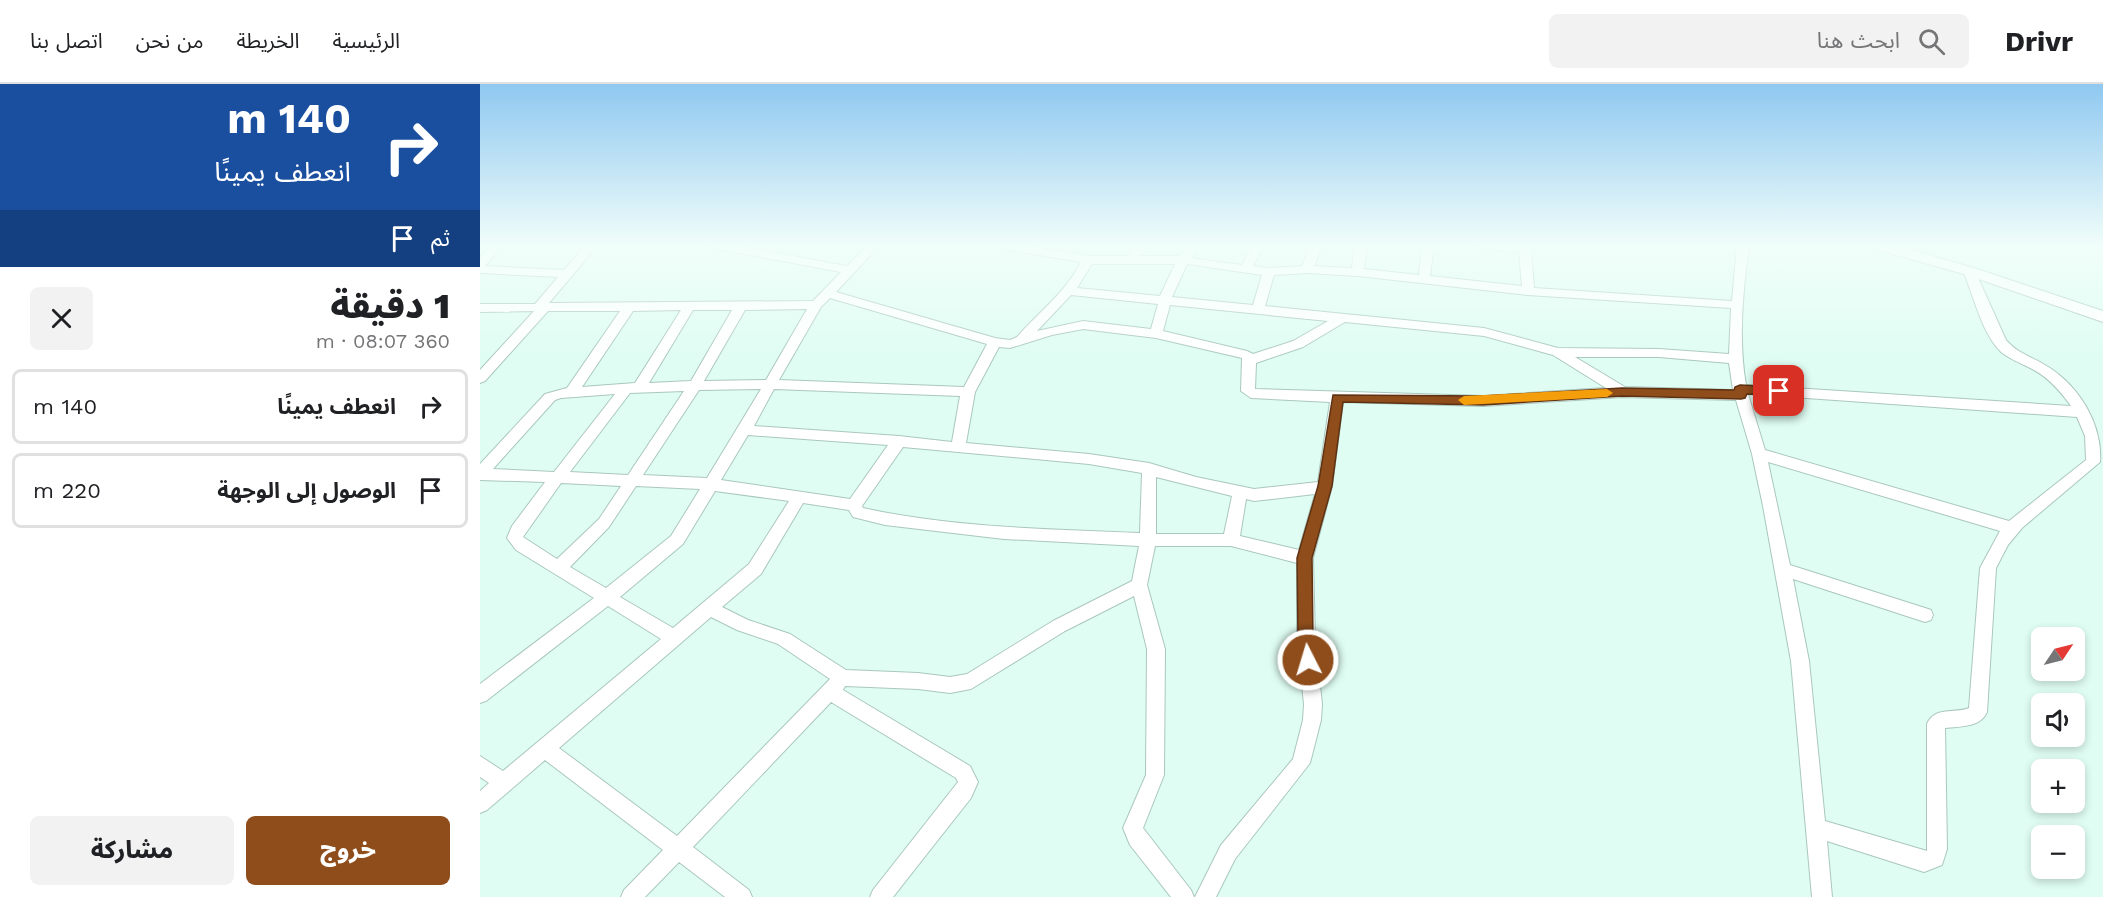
<!DOCTYPE html>
<html lang="ar">
<head>
<meta charset="utf-8">
<style>
	:root { --surface:#fff; --page:#f2f2f2; --text:#202124; --muted:#757577; --line:#e0e0e0; --accent:#8f4d1b }
	body { margin:0; font-family:"Work Sans","Noto Sans Arabic",sans-serif; background:var(--page); color:var(--text); direction:rtl; height:100vh; display:flex; flex-direction:column; font-size:22px; white-space:nowrap }
	* { box-sizing:border-box; margin:0 }
	p { font-size:20px; color:var(--muted) }
	.icon { flex:none; width:33px; height:33px; fill:none; stroke:currentColor; stroke-width:2; stroke-linecap:round; stroke-linejoin:round }
	.map { position:relative; flex:1; overflow:hidden; direction:ltr }
	.side { display:flex; flex-direction:column; background:var(--surface); width:480px }
	.side>* { flex:none }
	.banner { background:#1a4fa0; color:#fff; overflow:hidden }
	.needle { width:39px; rotate:55deg }
	.buttons { position:absolute; left:1551px; top:543px; display:grid; gap:12px }
	.buttons a { display:grid; place-items:center; width:54px; height:54px; border-radius:9px; background:var(--surface); box-shadow:0 3px 9px #0003; font-size:30px }
	.pin { position:absolute; display:grid; place-items:center; width:51px; height:51px; color:#fff; margin:-26px; border-radius:12px; box-shadow:0 3px 9px #0006 }
	.me { position:absolute; width:66px; margin:-33px; rotate:355deg; stroke-linejoin:round; filter:drop-shadow(0 0 4px #0008) }
	.turn { display:flex; align-items:center; gap:21px; height:126px; padding:0 30px; font-size:27px }
	.turn .icon { width:78px; height:78px; stroke-width:2.5 }
	.turn b { display:block; font-size:42px; line-height:51px }
	.then { display:flex; align-items:center; height:57px; padding:0 30px; background:#0003; gap:12px; font-size:22px }
	.round { display:grid; place-items:center; flex:none; width:63px; height:63px; border-radius:9px; background:var(--page) }
	.headline { display:flex; align-items:center; justify-content:space-between; height:102px; padding:0 30px }
	h1 { font-size:36px; font-weight:800; line-height:45px }
	.button { display:flex; gap:12px; margin-top:auto; padding:12px 30px }
	.button a { flex:1; height:69px; border-radius:9px; background:var(--accent); color:#fff; font-size:24px; font-weight:800; line-height:69px; text-align:center }
	.button a+a { background:var(--page); color:var(--text) }
	ul { padding:0; list-style:none }
	li { display:flex; align-items:center; gap:18px; height:75px; margin:0 12px 9px; padding:0 18px; border:3px solid var(--line); border-radius:9px }
	li div { flex:1 }
	li b { display:block; font-size:22px }
	li em { font-style:normal }
	header { display:flex; align-items:center; gap:36px; box-sizing:border-box; height:84px; padding:0 30px; background:var(--surface); border-bottom:2px solid var(--line) }
	header strong { font-size:28px }
	nav { display:flex; gap:33px; margin-inline-start:auto; font-size:21px }
	.search { width:420px; height:54px; background:var(--page); display:flex; align-items:center; gap:15px; box-sizing:border-box; padding:0 21px; border-radius:9px; color:var(--muted); font-size:22px }
	main { display:flex; flex:1; min-height:0 }
	.map>svg:first-child { display:block }
	.lines { fill:none; stroke-linecap:round; stroke-linejoin:round }
	.minor-casing { stroke:#aac7be; stroke-width:2 }
	.major-casing { stroke:#aac7be; stroke-width:2 }
	.minor { fill:#fff; fill-rule:evenodd }
	.major { fill:#fff; fill-rule:evenodd }
	.route { fill:#8f4d1b; stroke:#5d3212; stroke-width:1.5 }
	.slow { fill:#f59e0b }
</style>
</head>
<body>
<header>
<strong>Drivr</strong>
<div class="search"><svg class="icon" aria-label="search" viewBox="0 0 24 24"><circle cx="10" cy="10" r="6"/><path d="M15 15l6 6"/></svg>ابحث هنا</div>
<nav><a>الرئيسية</a><a>الخريطة</a><a>من نحن</a><a>اتصل بنا</a></nav>
</header>
<main>
<div class="map">
<svg width="1623" height="813" viewBox="0 0 1623 813">
	<rect width="100%" height="100%" fill="#dffdf3"/>
	<g class="lines">
		<defs>
			<path id="minor" d="M 11,161 L 23,161 L 5,182 L 84,186 L 106,161 L 118,161 L 69,219 L 333,217 L 361,188 L 233,164 L 227,161 L 252,161 L 367,182 L 388,161 L 400,161 L 356,208 L 515,254 L 530,256 L 537,253 C 559,228 586,208 601,178 L 518,164 L 512,161 L 539,161 L 608,172 L 647,172 L 656,161 L 668,161 L 659,172 L 700,172 L 708,161 L 720,161 L 711,174 L 762,181 L 772,161 L 784,161 L 773,182 L 789,184 L 822,182 L 831,161 L 843,161 L 834,182 L 872,184 L 875,161 L 887,161 L 884,185 L 939,191 L 942,161 L 954,161 L 950,192 L 1042,202 L 1039,168 L 1001,164 L 995,161 L 1039,161 L 1051,165 L 1054,204 L 1252,217 L 1257,161 L 1269,161 C 1263,207 1258,255 1266,301 L 1591,322 C 1581,308 1569,294 1554,286 C 1543,280 1531,276 1521,268 C 1501,248 1494,212 1483,187 L 1489,183 L 1495,187 L 1526,256 C 1537,269 1552,273 1565,281 C 1598,300 1623,340 1620,378 L 1542,444 L 1528,461 L 1516,484 L 1507,628 C 1500,644 1480,642 1465,644 L 1467,765 L 1462,781 L 1444,788 L 1347,757 L 1352,813 L 1332,813 L 1311,577 L 1283,422 L 1272,370 L 1256,316 L 1142,313 L 1003,322 L 863,318 L 852,402 L 833,474 L 835,555 L 842,620 L 841,636 L 830,679 L 755,775 L 736,813 L 715,813 L 741,761 L 813,675 L 823,636 L 824,620 L 817,555 L 817,479 L 751,462 L 675,462 L 667,501 L 685,565 L 684,691 L 663,744 L 711,806 L 714,813 L 691,813 L 650,761 L 643,744 L 666,691 L 667,565 L 654,512 L 585,547 L 491,605 L 470,609 L 438,605 L 365,602 L 363,606 L 490,682 L 498,698 L 491,714 L 413,813 L 390,813 L 393,806 L 478,698 L 476,694 L 351,618 L 213,763 L 269,806 L 272,813 L 245,813 L 199,778 L 165,813 L 141,813 L 144,806 L 183,766 L 65,676 L 7,726 L 0,729 L 0,707 L 9,699 L 0,693 L 0,672 L 23,687 L 181,555 L 128,522 L 6,617 L 0,619 L 0,600 L 114,514 L 36,466 L 27,454 L 32,442 L 65,398 L 0,396 L 0,380 L 65,310 L 87,304 L 140,227 L 68,227 L 5,297 L 0,299 L 0,286 L 54,227 L 0,228 L 0,220 L 55,220 L 78,193 L 0,189 L 0,173 ZM 612,180 L 695,180 L 680,212 L 597,204 ZM 707,180 L 782,191 L 773,221 L 692,213 ZM 827,189 L 878,192 L 1048,211 L 1251,224 L 1249,270 L 1179,265 L 1078,264 L 1004,244 L 785,222 L 794,191 ZM 591,211 L 678,220 L 671,245 L 603,237 L 557,247 ZM 350,214 L 507,260 L 484,303 L 299,296 L 341,223 ZM 690,221 L 848,237 L 813,257 L 773,270 L 767,267 L 683,247 ZM 327,225 L 286,296 L 224,297 L 265,226 ZM 201,226 L 155,299 L 102,303 L 153,227 ZM 213,226 L 252,226 L 211,297 L 169,299 ZM 865,238 L 1004,252 L 1073,271 L 1126,304 L 1003,312 L 775,305 L 776,279 L 823,263 ZM 603,245 L 676,254 L 762,274 L 761,307 L 771,314 L 850,318 L 838,398 L 774,405 L 716,393 L 669,379 L 609,370 L 486,359 L 495,308 L 519,263 L 530,264 L 572,251 ZM 1095,273 L 1179,273 L 1249,279 L 1253,306 L 1145,303 ZM 281,305 L 227,394 L 163,391 L 219,306 ZM 294,305 L 480,312 L 472,358 L 419,352 L 274,342 ZM 204,307 L 148,391 L 90,388 L 150,309 ZM 135,310 L 74,388 L 13,385 L 75,316 L 81,314 ZM 1268,310 L 1597,333 L 1605,352 L 1606,376 L 1529,437 L 1285,366 ZM 268,351 L 408,361 L 370,415 L 241,396 ZM 423,363 L 609,380 L 662,389 L 660,449 C 568,445 474,444 383,424 L 382,422 ZM 1288,378 L 1520,447 L 1500,484 L 1489,624 C 1474,630 1455,622 1447,640 L 1447,767 L 1345,737 L 1329,577 L 1313,495 L 1445,538 L 1451,536 L 1453,531 L 1451,526 L 1445,524 L 1310,481 ZM 676,393 L 752,412 L 744,450 L 676,450 ZM 81,399 L 141,402 L 119,435 L 77,475 L 43,453 ZM 156,402 L 220,405 L 191,452 L 126,504 L 90,483 L 129,443 ZM 235,407 L 309,417 L 269,480 L 193,544 L 140,513 L 203,460 ZM 835,410 L 819,466 L 760,452 L 766,415 L 774,417 ZM 323,419 L 369,426 L 373,433 L 405,441 L 524,455 L 659,462 L 652,497 L 573,537 L 487,590 L 470,593 L 438,589 L 366,586 L 310,550 L 268,536 L 242,523 L 281,490 ZM 231,533 L 257,546 L 298,560 L 350,595 L 197,752 L 79,664 Z"/>
			<path id="major" d="M 1388,161 L 1413,161 L 1494,184 L 1623,227 L 1623,238 L 1484,190 L 1391,164 Z"/>
		</defs>
		<use href="#minor" class="minor-casing"/>
		<use href="#major" class="major-casing"/>
		<use href="#minor" class="minor"/>
		<use href="#major" class="major"/>
	</g>
	<linearGradient id="sky" x2="0" y2="1"><stop stop-color="#8fc8f0"/><stop offset="0.59" stop-color="#f1fefa"/><stop offset="1" stop-color="#f1fefa" stop-opacity="0"/></linearGradient>
	<rect width="1623" height="275" fill="url(#sky)"/>
	<path class="route" d="M 1260,301 L 1299,303 L 1305,307 L 1299,311 L 1267,310 L 1265,314 L 1261,315 L 1142,312 L 1003,321 L 863,318 L 852,402 L 832,474 L 833,555 L 836,576 L 834,581 L 828,583 L 823,581 L 818,555 L 817,474 L 838,402 L 853,311 L 1003,312 L 1142,304 L 1254,306 L 1255,303 Z"/>
	<path class="slow" d="M 1127,305 L 1133,309 L 1127,313 L 984,321 L 978,316 L 984,312 Z"/>
</svg>
<div class="buttons">
<a><svg class="needle" viewBox="-14 -14 28 28"><path d="M0-13l5 13h-10z" fill="#e53935"/><path d="M0 13l5-13h-10z" fill="#757577"/></svg></a>
<a><svg class="icon" aria-label="sound" viewBox="0 0 24 24"><path d="M4 9h4l5-4v14l-5-4H4zM17 9q2 3 0 6"/></svg></a>
<a>+</a>
<a>−</a>
</div>
<div class="pin" style="left:1299px;top:307px;background:#d93025"><svg class="icon" aria-label="arrive" viewBox="0 0 24 24"><path d="M6 21V4h12l-3 4 3 4H6"/></svg></div>
<svg class="me" style="left:828px;top:576px" viewBox="-20 -20 40 40"><circle r="17" fill="#8f4d1b" stroke="#fff" stroke-width="3"/><path d="M0-11L8 9 0 5-8 9z" fill="#fff"/></svg>
</div>
<section class="side">
<div class="banner">
<div class="turn"><svg class="icon" aria-label="right" viewBox="0 0 24 24"><path d="M7 20v-9h11M14 6l5 5-5 5"/></svg><div><b>140 m</b>انعطف يمينًا</div></div>
<div class="then">ثم<svg class="icon" aria-label="arrive" viewBox="0 0 24 24"><path d="M6 21V4h12l-3 4 3 4H6"/></svg></div>
</div>
<div class="headline"><div><h1>1 دقيقة</h1><p>360 m · 08:07</p></div><a class="round"><svg class="icon" aria-label="close" viewBox="0 0 24 24"><path d="M6 6l12 12M18 6L6 18"/></svg></a></div>
<ul>
<li><svg class="icon" aria-label="right" viewBox="0 0 24 24"><path d="M7 20v-9h11M14 6l5 5-5 5"/></svg><div><b>انعطف يمينًا</b></div><em>140 m</em></li>
<li><svg class="icon" aria-label="arrive" viewBox="0 0 24 24"><path d="M6 21V4h12l-3 4 3 4H6"/></svg><div><b>الوصول إلى الوجهة</b></div><em>220 m</em></li>
</ul>
<div class="button"><a>خروج</a><a>مشاركة</a></div>
</section>
</main>
</body>
</html>
